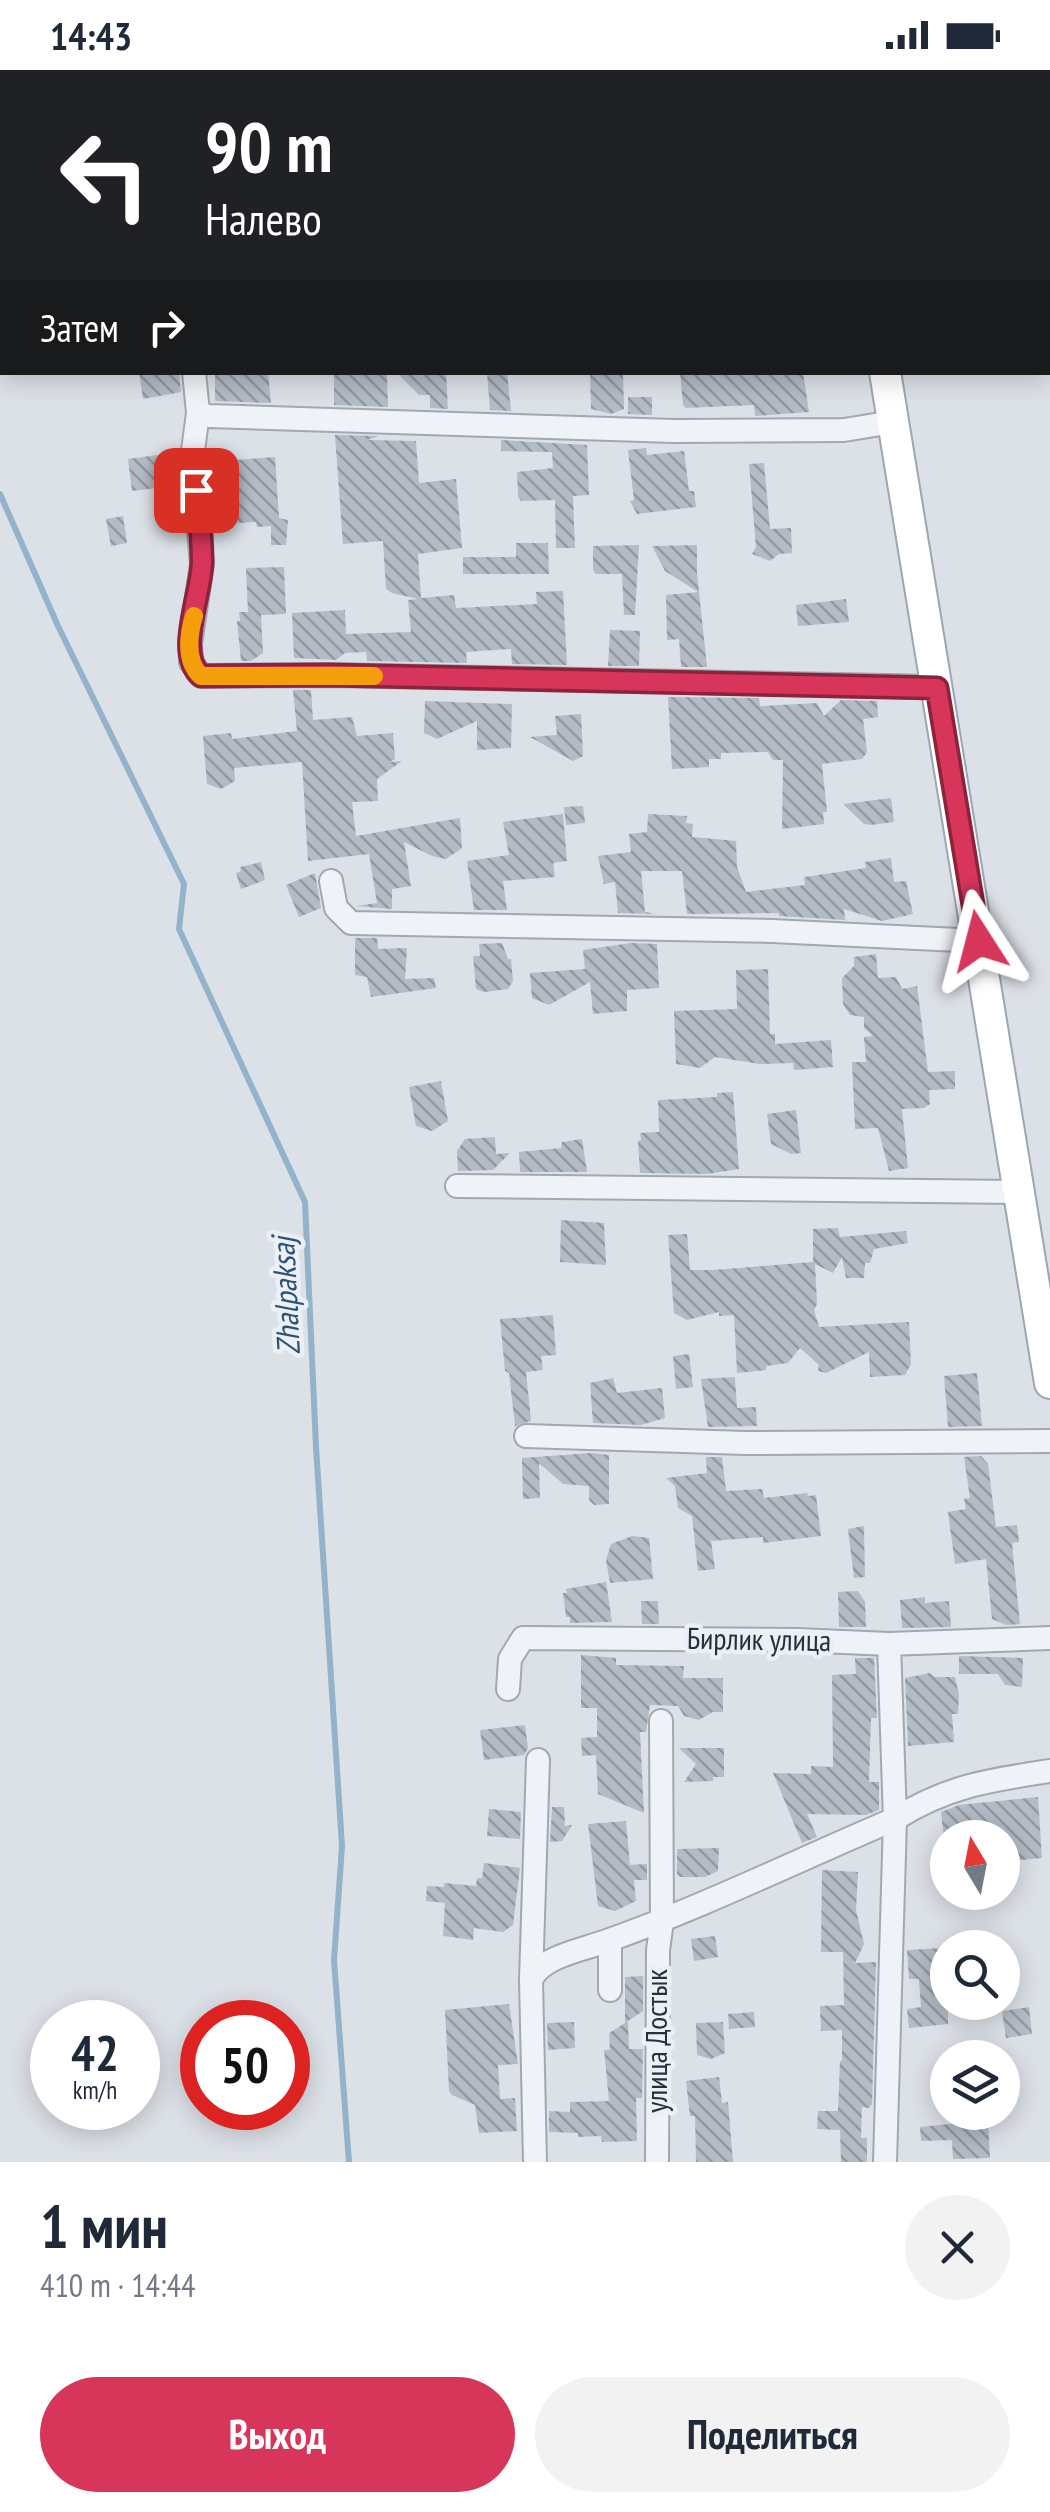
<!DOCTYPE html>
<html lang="ru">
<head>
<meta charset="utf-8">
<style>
	:root { --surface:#fff; --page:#f2f2f3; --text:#1f2937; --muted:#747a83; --accent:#d8355b }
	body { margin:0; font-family:"PT Sans Narrow",sans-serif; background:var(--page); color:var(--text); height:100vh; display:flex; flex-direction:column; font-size:38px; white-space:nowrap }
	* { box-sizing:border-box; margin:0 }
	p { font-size:32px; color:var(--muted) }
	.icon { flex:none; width:55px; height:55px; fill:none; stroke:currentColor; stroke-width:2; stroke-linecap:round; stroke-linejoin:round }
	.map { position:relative; height:2092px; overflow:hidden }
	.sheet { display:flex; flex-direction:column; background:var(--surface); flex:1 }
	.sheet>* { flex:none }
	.top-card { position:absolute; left:0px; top:0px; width:1050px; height:305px; box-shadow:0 5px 25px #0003; background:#202124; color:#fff; overflow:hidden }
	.needle { width:65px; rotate:350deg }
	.controls { position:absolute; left:930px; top:1750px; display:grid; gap:20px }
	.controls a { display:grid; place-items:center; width:90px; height:90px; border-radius:50%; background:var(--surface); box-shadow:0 5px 25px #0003; font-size:50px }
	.speed { position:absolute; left:30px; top:1930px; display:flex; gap:20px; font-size:50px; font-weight:700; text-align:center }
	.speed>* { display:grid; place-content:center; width:130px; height:130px; border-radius:50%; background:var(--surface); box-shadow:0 5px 25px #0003; line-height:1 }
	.speed small { font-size:25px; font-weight:400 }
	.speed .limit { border:15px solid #d22; background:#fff; color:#111 }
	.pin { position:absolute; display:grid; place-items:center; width:85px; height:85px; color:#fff; margin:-42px; border-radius:20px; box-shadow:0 5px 15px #0006 }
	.me { position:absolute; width:110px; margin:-55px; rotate:351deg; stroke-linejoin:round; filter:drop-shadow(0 0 8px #0008) }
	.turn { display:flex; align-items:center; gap:35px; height:210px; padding:0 40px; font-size:45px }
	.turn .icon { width:130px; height:130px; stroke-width:2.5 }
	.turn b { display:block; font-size:70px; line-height:85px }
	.then { display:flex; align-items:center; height:95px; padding:0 40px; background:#0003; gap:20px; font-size:38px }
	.round { display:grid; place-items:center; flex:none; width:105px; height:105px; border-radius:52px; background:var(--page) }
	.summary { display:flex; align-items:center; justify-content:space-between; height:170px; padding:0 40px }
	h1 { font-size:60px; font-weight:800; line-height:75px }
	.action { display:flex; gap:20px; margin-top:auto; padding:20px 40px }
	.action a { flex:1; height:115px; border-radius:60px; background:var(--accent); color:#fff; font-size:40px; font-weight:800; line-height:115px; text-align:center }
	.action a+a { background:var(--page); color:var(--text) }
	.status { display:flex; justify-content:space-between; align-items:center; height:70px; padding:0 50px; background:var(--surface); direction:ltr }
	.status svg { height:28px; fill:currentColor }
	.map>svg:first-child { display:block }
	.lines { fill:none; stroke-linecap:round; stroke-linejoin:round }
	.stream { stroke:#93b3cb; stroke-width:6 }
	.building { fill:url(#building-back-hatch) }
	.minor-casing { stroke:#a1a8b1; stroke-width:26 }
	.major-casing { stroke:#9aa7b4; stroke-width:34 }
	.minor { stroke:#eff2f6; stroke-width:22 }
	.major { stroke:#fff; stroke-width:30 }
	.route-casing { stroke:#8c223b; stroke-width:25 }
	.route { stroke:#d8355b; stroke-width:18 }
	.slow { stroke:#f59e0b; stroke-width:18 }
	.labels { text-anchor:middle; stroke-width:9; stroke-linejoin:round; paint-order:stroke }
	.street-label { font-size:30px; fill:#25303f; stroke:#ebf0f5 }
	.water-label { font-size:32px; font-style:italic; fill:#2c5375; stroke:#ebf0f5 }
</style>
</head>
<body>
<div class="status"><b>14:43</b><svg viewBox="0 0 49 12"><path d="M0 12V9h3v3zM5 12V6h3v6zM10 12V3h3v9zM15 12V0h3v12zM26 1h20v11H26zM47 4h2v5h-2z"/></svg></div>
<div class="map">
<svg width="1050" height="2092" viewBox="0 0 1050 2092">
	<defs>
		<pattern id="building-back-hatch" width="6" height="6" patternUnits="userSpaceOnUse" patternTransform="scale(2.5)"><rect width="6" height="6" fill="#b3bbc5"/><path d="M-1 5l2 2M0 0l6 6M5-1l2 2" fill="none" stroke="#9198a1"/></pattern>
	</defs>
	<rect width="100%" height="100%" fill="#dce1e7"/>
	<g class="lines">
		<path class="stream" d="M 0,424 L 58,556 L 184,814 L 179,859 L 305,1132 L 316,1377 L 342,1776 L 334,1890 L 349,2092"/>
	</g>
	<path class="building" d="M 139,302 L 179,302 L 181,322 L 143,329 Z
		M 215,302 L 268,302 L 271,333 L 215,331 Z
		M 334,302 L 387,303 L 388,337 L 334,335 Z
		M 396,302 L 446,302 L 448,339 L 430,338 L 430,325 L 419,325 Z
		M 487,302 L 507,302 L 511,341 L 490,340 Z
		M 590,302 L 623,302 L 624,339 L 611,344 L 591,339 Z
		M 680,302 L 803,302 L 809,342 L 755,346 L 754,335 L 686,338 L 683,335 Z
		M 628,327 L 652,327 L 652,345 L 628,344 Z
		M 335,365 L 379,366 L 367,370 L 416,371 L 419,413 L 456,409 L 462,478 L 418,484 L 421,528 L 454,525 L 456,538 L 537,534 L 536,522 L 563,521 L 567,595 L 512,594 L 511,579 L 466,582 L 467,593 L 367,591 L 366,582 L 345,583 L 336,590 L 294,588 L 292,543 L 345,540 L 346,564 L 411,562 L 408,530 L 418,529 L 392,523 L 386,519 L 383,471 L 343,474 Z
		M 501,370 L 587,375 L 589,425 L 573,426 L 575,478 L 556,478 L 555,430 L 521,431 L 518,426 L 517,402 L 553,398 L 552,382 L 501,381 Z
		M 646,378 L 647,385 L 684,381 L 689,421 L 694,421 L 696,437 L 637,444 L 630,431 L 634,430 L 628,380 Z
		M 165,384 L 169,414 L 179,413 L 181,433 L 167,434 L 165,417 L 132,421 L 128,389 Z
		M 275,387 L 279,448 L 288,450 L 286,475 L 271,475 L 271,456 L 257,457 L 256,452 L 238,453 L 235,390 Z
		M 764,393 L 770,459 L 791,458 L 792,483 L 779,484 L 770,491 L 752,484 L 756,477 L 749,394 Z
		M 123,446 L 127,473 L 111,476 L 106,449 Z
		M 516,473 L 548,473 L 549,504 L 463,504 L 463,487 L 516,487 Z
		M 639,475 L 635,545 L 624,545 L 622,504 L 596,504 L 593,500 L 593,476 Z
		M 697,475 L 697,503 L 707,597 L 681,597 L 679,569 L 667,570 L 666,525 L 698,522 L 665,501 L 652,476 Z
		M 284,497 L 286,544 L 261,545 L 263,583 L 251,591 L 241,591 L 237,551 L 240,551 L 239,542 L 248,542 L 246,498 Z
		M 846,529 L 849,552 L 798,556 L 796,535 Z
		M 610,560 L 640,561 L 639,596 L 608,596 Z
		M 293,620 L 311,620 L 313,650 L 352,647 L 357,666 L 393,663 L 395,689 L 389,692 L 402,691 L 377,709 L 378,731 L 352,732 L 356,766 L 460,748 L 462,778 L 446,789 L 432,786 L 404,772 L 411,816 L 392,819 L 392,839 L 356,836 L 377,833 L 369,784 L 308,791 L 302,692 L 234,698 L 235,711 L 221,719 L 207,714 L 203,666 L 231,663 L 232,669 L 297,661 Z
		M 668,627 L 759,628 L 760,636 L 817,633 L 824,646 L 841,630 L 877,631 L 878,647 L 863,649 L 867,682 L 862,689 L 822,694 L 827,742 L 823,742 L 824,754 L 782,759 L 783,690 L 773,690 L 768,682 L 721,683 L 721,689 L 709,689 L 709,697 L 672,699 Z
		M 425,631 L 512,634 L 511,678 L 477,680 L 477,651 L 437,669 L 424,663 Z
		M 581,644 L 583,686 L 573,691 L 530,667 L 557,665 L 555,646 Z
		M 891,728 L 894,752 L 871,755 L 864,754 L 843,734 Z
		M 583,736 L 585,753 L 566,755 L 564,737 Z
		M 563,744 L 567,791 L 553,793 L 555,807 L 503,811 L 507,840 L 474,840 L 467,791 L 509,785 L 503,752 Z
		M 648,744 L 687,746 L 686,753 L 693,754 L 692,767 L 736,771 L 737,797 L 746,822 L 805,815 L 804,807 L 866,798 L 865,792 L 891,788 L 894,812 L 906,811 L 913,844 L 882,851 L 844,839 L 845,850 L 779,846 L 779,843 L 687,844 L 682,801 L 641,801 L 645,842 L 656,844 L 618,843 L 615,812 L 604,814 L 598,786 L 631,782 L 629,764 L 647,762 Z
		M 261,792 L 265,810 L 241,819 L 236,803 L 241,801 L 240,797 Z
		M 315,803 L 321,838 L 299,847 L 286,815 Z
		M 377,868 L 378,879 L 407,878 L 405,909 L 434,908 L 436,918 L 371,927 L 367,907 L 355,905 L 355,868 Z
		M 502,873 L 508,889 L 511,889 L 513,911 L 508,919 L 484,922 L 476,919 L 473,886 L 480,886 L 479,874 Z
		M 631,873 L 657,874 L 659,918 L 627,920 L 627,941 L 593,944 L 590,912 L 549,935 L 532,928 L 530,903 L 585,899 L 583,880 Z
		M 876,884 L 878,908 L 896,907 L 902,919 L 917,916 L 928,1002 L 955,1001 L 955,1019 L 929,1020 L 930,1034 L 924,1038 L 902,1039 L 908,1098 L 889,1101 L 878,1058 L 855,1059 L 852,992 L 866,992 L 864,967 L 873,966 L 864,958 L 864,947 L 850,945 L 843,934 L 842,908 L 854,896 L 854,887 Z
		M 768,899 L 770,964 L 775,964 L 775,974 L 831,970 L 833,997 L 794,1000 L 793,993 L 760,994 L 715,987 L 700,998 L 676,994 L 674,941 L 737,939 L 736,900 Z
		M 441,1011 L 448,1051 L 432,1061 L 416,1056 L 409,1017 Z
		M 733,1022 L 739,1099 L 707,1104 L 640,1103 L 638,1071 L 641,1070 L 640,1063 L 659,1062 L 658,1030 L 717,1027 L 717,1023 Z
		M 796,1040 L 801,1083 L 791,1084 L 771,1074 L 767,1044 Z
		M 495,1067 L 496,1084 L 510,1083 L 493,1100 L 458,1101 L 457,1081 L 465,1069 Z
		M 582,1069 L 587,1102 L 520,1102 L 519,1082 L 561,1078 L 562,1072 Z
		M 561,1150 L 604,1153 L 606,1195 L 560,1192 Z
		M 838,1158 L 840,1167 L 906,1161 L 908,1173 L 874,1179 L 870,1193 L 865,1193 L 864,1208 L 846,1208 L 842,1187 L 833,1203 L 815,1194 L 817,1234 L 814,1240 L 819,1257 L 909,1252 L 911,1294 L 905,1305 L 870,1307 L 869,1282 L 826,1303 L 818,1301 L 819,1295 L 800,1278 L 788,1293 L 766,1296 L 766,1300 L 737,1303 L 734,1245 L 719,1246 L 719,1242 L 687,1250 L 674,1243 L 668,1165 L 687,1164 L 690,1200 L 713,1200 L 813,1192 L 813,1159 Z
		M 553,1245 L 556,1285 L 541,1286 L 543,1300 L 526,1302 L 531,1351 L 515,1356 L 509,1303 L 505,1301 L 500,1249 Z
		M 689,1284 L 693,1317 L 676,1319 L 673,1286 Z
		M 977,1303 L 982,1356 L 948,1357 L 944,1306 Z
		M 735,1307 L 737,1338 L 756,1337 L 757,1356 L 708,1357 L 701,1309 Z
		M 613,1308 L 617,1323 L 662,1318 L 665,1348 L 641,1355 L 593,1353 L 590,1313 Z
		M 591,1383 L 609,1385 L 609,1434 L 594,1435 L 589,1430 L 589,1416 L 563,1414 L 539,1393 L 540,1428 L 523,1429 L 522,1388 Z
		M 981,1386 L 988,1394 L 996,1457 L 1017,1455 L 1019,1472 L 1012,1473 L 1020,1554 L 1006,1555 L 992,1549 L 986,1489 L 955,1494 L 948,1442 L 966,1439 L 964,1429 L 970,1428 L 964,1387 Z
		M 706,1387 L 722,1387 L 726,1421 L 762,1419 L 764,1428 L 807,1423 L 808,1426 L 816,1425 L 821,1466 L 763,1473 L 763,1467 L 711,1471 L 715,1499 L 698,1501 L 692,1446 L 678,1438 L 675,1416 L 666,1408 L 707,1403 Z
		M 864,1456 L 865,1507 L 854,1508 L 848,1459 Z
		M 632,1466 L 649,1468 L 653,1509 L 610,1513 L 606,1490 L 611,1474 Z
		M 606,1512 L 612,1552 L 570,1553 L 570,1547 L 566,1547 L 563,1523 L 567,1523 L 566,1519 Z
		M 858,1521 L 865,1532 L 866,1557 L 839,1557 L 838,1522 Z
		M 925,1527 L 925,1533 L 949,1531 L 951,1557 L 902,1558 L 900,1530 Z
		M 641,1531 L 658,1531 L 659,1554 L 642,1554 Z
		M 581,1585 L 616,1588 L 616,1595 L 684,1596 L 683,1608 L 723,1608 L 723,1642 L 713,1642 L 699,1650 L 684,1646 L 678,1636 L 650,1635 L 646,1662 L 640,1662 L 644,1743 L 598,1724 L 596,1685 L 582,1686 L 581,1668 L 597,1667 L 597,1638 L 581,1638 Z
		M 959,1586 L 1023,1588 L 1022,1617 L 1005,1615 L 998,1604 L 959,1604 Z
		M 855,1588 L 874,1588 L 877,1648 L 871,1648 L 869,1712 L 879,1712 L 879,1740 L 866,1745 L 807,1744 L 817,1767 L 802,1773 L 773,1703 L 811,1704 L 811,1696 L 833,1697 L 832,1605 L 856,1604 Z
		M 930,1603 L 934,1607 L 955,1607 L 959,1625 L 958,1644 L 952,1644 L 954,1672 L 908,1676 L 905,1608 Z
		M 525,1655 L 528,1678 L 524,1685 L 484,1690 L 480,1660 Z
		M 679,1678 L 724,1678 L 724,1707 L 713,1707 L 713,1711 L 684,1712 L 696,1694 Z
		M 1038,1727 L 1042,1788 L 1002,1792 L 1002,1768 L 944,1768 L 941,1742 L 959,1735 Z
		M 552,1737 L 564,1737 L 565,1756 L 572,1755 L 562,1771 L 550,1772 Z
		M 489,1739 L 521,1742 L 520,1769 L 487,1766 Z
		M 626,1751 L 630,1795 L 647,1794 L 647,1810 L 634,1810 L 636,1831 L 615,1841 L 598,1836 L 588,1754 Z
		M 719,1778 L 718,1801 L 705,1807 L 680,1807 L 677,1804 L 677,1779 Z
		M 484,1793 L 520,1798 L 513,1855 L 503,1862 L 474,1858 L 473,1870 L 443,1866 L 445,1833 L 426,1831 L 427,1816 L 444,1817 L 444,1813 L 476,1816 L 477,1808 L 482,1808 Z
		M 822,1800 L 858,1802 L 856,1840 L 864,1874 L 855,1893 L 876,1892 L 872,2034 L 869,2038 L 862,2037 L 861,2068 L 867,2068 L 867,2092 L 841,2092 L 840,2060 L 817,2059 L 818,2041 L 838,2041 L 840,1991 L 842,1991 L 842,1960 L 821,1961 L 820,1936 L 844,1935 L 843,1882 L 821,1882 Z
		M 715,1866 L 718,1887 L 694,1891 L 691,1869 Z
		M 943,1878 L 945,1902 L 948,1902 L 948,1954 L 909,1958 L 907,1939 L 921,1937 L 919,1909 L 909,1909 L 907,1880 Z
		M 643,1906 L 643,1941 L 625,1953 L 625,1907 Z
		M 509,1934 L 518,1994 L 498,1995 L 500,2029 L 515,2028 L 517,2061 L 479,2063 L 475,2035 L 452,2025 L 449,2021 L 445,1940 Z
		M 1029,1937 L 1032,1964 L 1006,1968 L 1002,1941 Z
		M 754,1942 L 755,1957 L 729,1959 L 728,1944 Z
		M 628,1951 L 629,1979 L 643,1979 L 642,2028 L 636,2028 L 637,2071 L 602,2072 L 601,2066 L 578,2067 L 578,2063 L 549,2062 L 549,2041 L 570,2042 L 570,2032 L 609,2031 L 604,1980 L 610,1980 L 609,1963 Z
		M 574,1952 L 575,1978 L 548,1980 L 547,1953 Z
		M 723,1952 L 725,1983 L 711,1989 L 697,1985 L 696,1953 Z
		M 719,2007 L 722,2033 L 728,2032 L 733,2092 L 696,2092 L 695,2046 L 690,2046 L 686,2011 Z
		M 988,2050 L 990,2088 L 953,2089 L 952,2070 L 921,2071 L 920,2057 Z"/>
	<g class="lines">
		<defs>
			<path id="minor" d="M 181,0 L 182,2
				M 194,302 L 198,343 L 192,388 L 202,494 L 190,574 L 191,592 L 201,606 L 329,605 L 937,617
				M 198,343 L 209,346 L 674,361 L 844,360 L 893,352
				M 331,811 L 336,838 L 351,853 L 772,861 L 979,871
				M 457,1116 L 1021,1122
				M 526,1366 L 745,1373 L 1050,1371
				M 508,1619 L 510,1589 L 523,1568 L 797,1570 L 889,1574 L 1050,1568
				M 610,1870 L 610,1920
				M 531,1910 L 538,1690
				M 535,2092 L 531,1910 C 541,1887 581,1880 604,1872 C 703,1837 798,1790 895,1749 C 947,1716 990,1710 1050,1701
				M 657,2092 L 658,1880 L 662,1851 L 661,1651
				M 885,2092 L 895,1749 L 889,1574"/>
			<path id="major" d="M 842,0 L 843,2
				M 885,302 L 1050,1313"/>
		</defs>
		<use href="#minor" class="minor-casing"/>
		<use href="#major" class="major-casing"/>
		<use href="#minor" class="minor"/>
		<use href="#major" class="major"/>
	</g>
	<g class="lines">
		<defs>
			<path id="route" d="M 196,420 C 199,443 202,467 202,491 C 202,523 175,583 201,606 L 329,605 L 937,618 L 979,871"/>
		</defs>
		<use href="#route" class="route-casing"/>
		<use href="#route" class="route"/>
		<path class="slow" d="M 194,546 C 188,565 185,592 201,606 L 374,606"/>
	</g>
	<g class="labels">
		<g class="street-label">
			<text transform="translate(759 1570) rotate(1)" y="10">Бирлик улица</text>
			<text transform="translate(657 1971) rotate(-90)" y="10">улица Достык</text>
		</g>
		<g class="water-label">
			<text transform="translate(286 1226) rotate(-93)" y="11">Zhalpaksaj</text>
		</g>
	</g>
</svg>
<div class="controls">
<a><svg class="needle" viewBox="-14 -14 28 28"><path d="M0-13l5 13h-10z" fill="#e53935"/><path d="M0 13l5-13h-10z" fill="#747a83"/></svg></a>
<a><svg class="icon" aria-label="search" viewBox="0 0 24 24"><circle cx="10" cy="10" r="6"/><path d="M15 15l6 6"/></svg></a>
<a><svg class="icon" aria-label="layers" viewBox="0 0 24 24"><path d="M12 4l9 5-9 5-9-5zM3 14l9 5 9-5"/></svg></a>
</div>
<div class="speed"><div>42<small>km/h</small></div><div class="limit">50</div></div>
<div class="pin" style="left:196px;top:420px;background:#d93025"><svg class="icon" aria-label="arrive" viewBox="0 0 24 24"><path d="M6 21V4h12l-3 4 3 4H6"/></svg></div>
<svg class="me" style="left:979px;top:871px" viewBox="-20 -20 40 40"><path d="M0-17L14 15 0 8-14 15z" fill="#d8355b" stroke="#fff" stroke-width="4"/></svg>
<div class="top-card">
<div class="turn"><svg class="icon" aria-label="left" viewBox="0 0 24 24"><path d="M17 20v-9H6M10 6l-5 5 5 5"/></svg><div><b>90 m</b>Налево</div></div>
<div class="then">Затем<svg class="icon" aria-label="right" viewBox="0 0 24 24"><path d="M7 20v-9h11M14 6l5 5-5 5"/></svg></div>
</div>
</div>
<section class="sheet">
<div class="summary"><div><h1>1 мин</h1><p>410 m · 14:44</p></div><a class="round"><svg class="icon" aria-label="close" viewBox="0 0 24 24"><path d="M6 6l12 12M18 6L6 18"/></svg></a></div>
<div class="action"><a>Выход</a><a>Поделиться</a></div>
</section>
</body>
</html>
